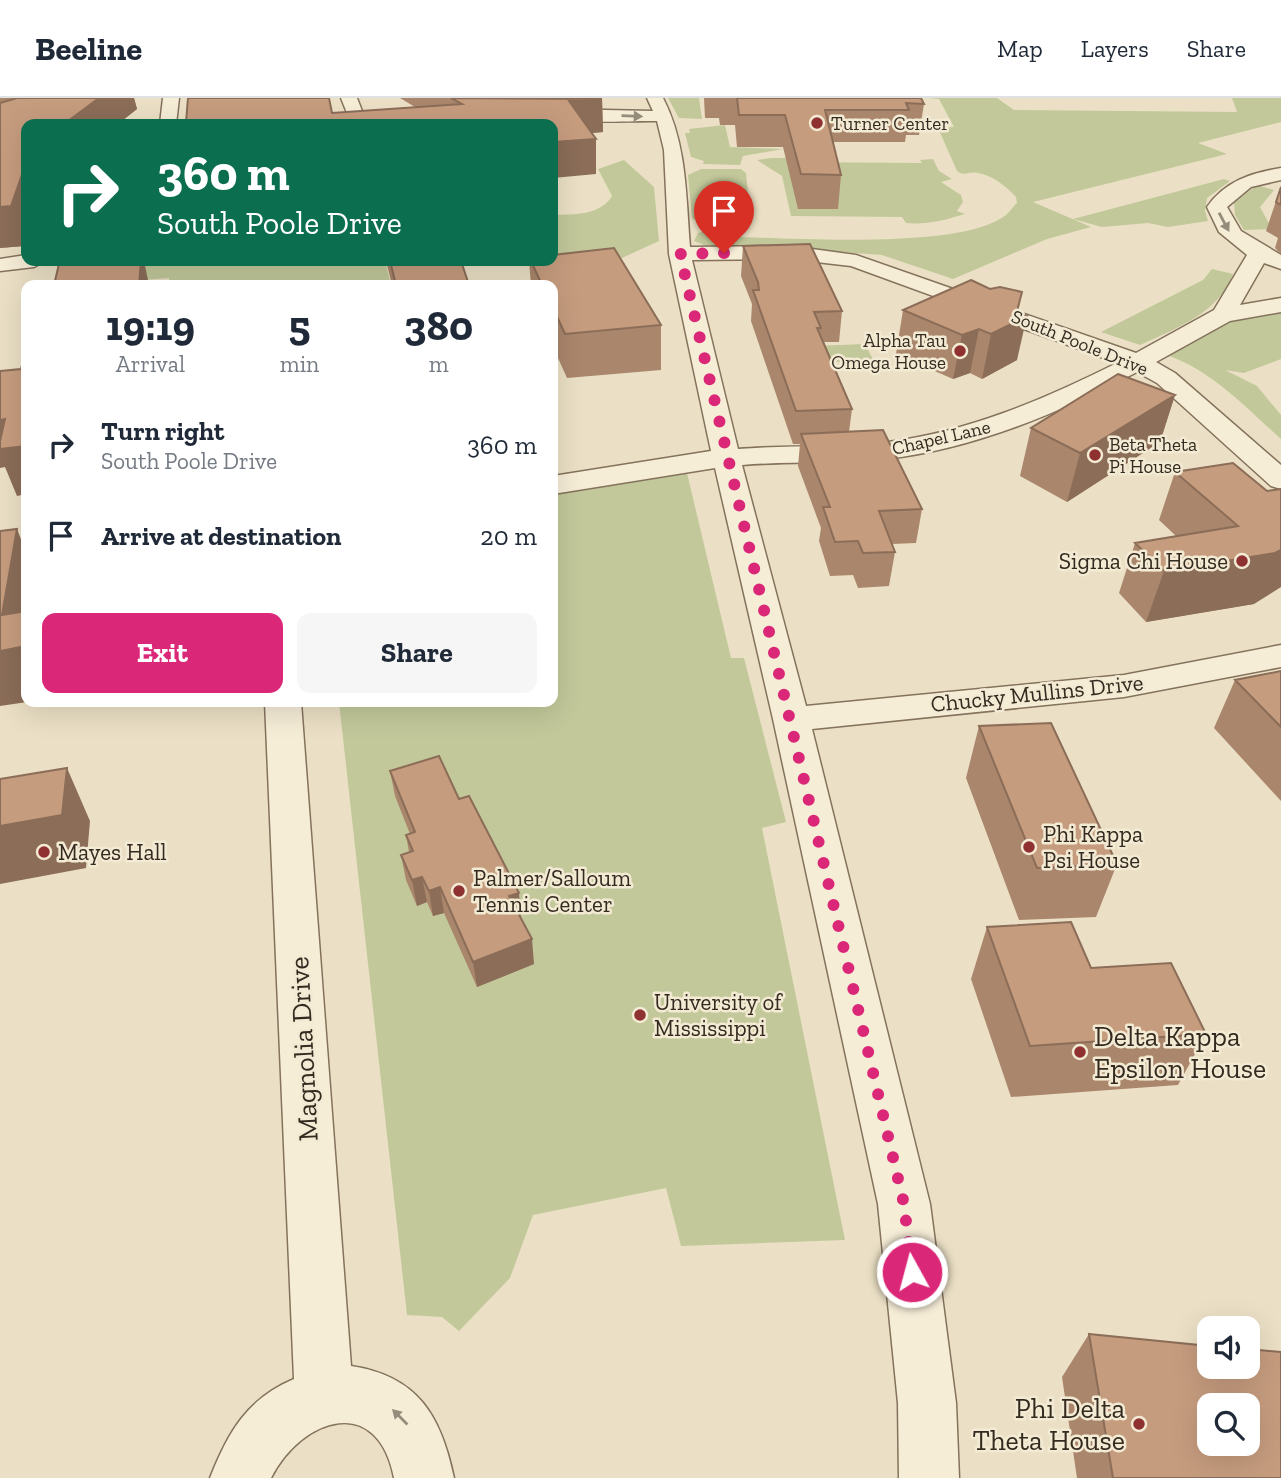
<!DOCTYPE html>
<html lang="en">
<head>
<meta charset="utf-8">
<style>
	:root { --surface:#fff; --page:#f6f6f7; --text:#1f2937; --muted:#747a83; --line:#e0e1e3; --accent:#db2777 }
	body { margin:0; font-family:"Zilla Slab",serif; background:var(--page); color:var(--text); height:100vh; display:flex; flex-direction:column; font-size:26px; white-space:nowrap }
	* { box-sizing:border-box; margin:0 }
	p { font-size:23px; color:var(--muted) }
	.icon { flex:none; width:38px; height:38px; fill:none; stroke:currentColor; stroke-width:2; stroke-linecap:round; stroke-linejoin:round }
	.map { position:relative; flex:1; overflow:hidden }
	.side { position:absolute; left:21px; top:182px; width:537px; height:427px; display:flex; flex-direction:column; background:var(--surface); border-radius:14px; box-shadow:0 7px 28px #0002 }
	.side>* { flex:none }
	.top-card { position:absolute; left:21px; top:21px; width:537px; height:147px; border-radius:14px; box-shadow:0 7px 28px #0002; background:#0b6e4f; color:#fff; overflow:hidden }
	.fabs { position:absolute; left:1197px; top:1218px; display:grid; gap:14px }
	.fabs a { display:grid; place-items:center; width:63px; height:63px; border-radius:14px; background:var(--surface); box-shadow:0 7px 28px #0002; font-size:35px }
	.pin { position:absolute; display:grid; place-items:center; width:60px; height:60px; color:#fff; margin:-72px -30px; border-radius:50% 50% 50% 0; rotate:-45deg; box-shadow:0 0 7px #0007 }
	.pin .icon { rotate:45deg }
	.me { position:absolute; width:77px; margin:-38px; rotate:353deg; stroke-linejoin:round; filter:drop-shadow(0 0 5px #0008) }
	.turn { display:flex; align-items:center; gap:24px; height:147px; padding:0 21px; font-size:32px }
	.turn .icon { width:91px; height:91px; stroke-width:2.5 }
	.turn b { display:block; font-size:49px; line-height:60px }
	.eta { display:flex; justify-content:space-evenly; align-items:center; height:119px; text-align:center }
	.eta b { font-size:42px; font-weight:700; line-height:49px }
	.action { display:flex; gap:14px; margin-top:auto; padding:14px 21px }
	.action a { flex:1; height:80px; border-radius:14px; background:var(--accent); color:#fff; font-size:28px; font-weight:700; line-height:80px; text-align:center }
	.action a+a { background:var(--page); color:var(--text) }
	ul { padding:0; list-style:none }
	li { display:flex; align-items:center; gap:21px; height:91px; padding:0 21px }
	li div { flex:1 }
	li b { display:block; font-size:26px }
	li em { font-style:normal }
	header { display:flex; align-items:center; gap:42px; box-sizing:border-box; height:98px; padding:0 35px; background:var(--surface); border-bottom:2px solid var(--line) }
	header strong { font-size:33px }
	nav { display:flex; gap:38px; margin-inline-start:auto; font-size:24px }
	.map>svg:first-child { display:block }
	.green { fill:#c2c89a }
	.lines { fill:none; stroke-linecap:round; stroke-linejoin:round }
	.minor-casing { stroke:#84725c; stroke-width:3 }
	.minor { fill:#f6edd7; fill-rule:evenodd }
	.wall { fill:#aa866c }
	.shaded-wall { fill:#8b6d58 }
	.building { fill:#c69c7e; stroke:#8b6d58; stroke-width:2; fill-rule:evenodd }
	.oneway { fill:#968c7b }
	.route { stroke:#db2777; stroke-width:12; stroke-dasharray:0 21.6 }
	.poi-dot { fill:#8f3131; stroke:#f3ead4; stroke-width:2.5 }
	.labels { text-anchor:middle; stroke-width:5; stroke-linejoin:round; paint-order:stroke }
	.far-poi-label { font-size:19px; fill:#352a1f; stroke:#f3ead4; text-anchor:start }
	.far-street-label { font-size:19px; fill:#352a1f; stroke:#f3ead4 }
	.poi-label { font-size:23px; fill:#352a1f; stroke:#f3ead4; text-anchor:start }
	.street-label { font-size:23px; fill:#352a1f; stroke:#f3ead4 }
	.near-poi-label { font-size:28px; fill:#352a1f; stroke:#f3ead4; text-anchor:start }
	.near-street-label { font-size:28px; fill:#352a1f; stroke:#f3ead4 }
</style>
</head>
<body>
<header>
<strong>Beeline</strong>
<nav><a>Map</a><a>Layers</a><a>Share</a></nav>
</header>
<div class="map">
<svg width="1281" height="1380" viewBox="0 0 1281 1380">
	<rect width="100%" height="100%" fill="#ebe0c5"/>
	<path class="green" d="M 668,0 L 699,0 L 702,21 L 679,20 Z
		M 929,0 L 997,0 L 1014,12 L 1237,14 L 1232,0 L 1281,0 L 1281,24 L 1198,45 L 1227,56 L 1033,104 L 1091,129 L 1047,141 L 953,181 L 882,157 L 786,150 L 713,151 L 694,143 L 698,135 L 704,133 L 708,138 C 772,139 960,154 1006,117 C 1010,114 1013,108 1017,105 L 1016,99 C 1007,89 992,77 978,75 C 969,73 965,79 957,73 L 938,30 L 954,29 L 939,1 Z
		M 725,27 L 730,49 L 783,51 L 743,58 L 740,67 L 703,66 L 704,63 L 691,59 L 685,35 L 690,35 L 689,31 Z
		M 771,60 L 787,60 L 790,64 L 922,65 L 920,62 L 933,61 L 939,73 L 952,81 L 941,84 L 961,97 L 963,104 L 957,113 L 965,116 C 946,122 926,127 906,125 L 902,119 L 791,118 L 782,78 L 757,62 Z
		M 624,62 L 654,89 L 659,143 L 622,160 L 553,163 L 553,117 C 574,116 600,118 612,98 L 598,71 Z
		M 701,71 L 741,71 L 746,75 L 751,125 L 705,125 L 692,121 L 688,77 Z
		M 1224,81 L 1230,83 L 1207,100 L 1205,113 L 1208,123 L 1168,129 L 1148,125 L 1102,129 L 1073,121 Z
		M 1257,87 L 1274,92 L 1260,109 L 1272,131 L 1244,132 L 1235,117 L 1234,105 Z
		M 83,163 L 385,163 L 391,187 L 169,187 L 169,180 L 76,187 Z
		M 1212,171 L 1233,176 C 1219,215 1175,231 1140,247 L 1101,234 L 1203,182 Z
		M 1281,211 L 1281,261 L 1244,275 L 1225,272 L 1257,288 L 1281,317 L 1281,341 C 1244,308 1206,266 1156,254 L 1223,217 Z
		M 865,246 L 874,263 L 820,264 L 812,248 Z
		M 687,375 L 731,560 L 744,560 L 786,724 L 762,730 L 845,1142 L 681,1148 L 666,1090 L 533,1117 L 510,1180 L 459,1233 L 442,1219 L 407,1217 L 339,604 L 553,604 L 553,396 Z"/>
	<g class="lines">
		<defs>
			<path id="minor" d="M 163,0 L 179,0 L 176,26 L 160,26 Z
				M 341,0 L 357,0 L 362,13 L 392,26 L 368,26 L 349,20 Z
				M 509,0 C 531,0 537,8 557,11 L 653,13 L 647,0 L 663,0 C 687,46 686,99 690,149 L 790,148 L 856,157 L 1136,255 L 1214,212 L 1247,157 L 1219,134 L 1207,109 C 1225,83 1251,75 1281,70 L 1281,82 L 1251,89 L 1227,109 L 1241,133 L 1281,157 L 1281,171 L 1264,165 L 1240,207 L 1281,200 L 1281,214 L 1230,223 L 1156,264 L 1175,275 L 1281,367 L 1281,391 L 1271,388 L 1157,285 L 1137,274 C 1059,315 974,351 886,361 C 838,366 790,363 742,367 L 806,608 L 1124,577 L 1281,547 L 1281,569 L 1124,599 L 812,631 L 930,1106 L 956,1305 L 959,1380 L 899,1380 L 898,1305 L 878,1106 L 773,621 L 715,370 L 553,396 L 553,378 L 711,353 L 669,156 L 664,52 L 657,23 C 618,22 536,32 509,0 ZM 790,161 L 851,168 L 1117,265 C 1045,301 968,334 888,344 C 838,350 788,347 738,351 L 692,162 Z
				M 26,157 L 26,163 L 45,163 L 34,169 L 0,173 L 0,161 Z
				M 265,604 L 301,604 L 351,1268 C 418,1278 441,1318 454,1380 L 394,1380 C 378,1295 302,1319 271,1380 L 210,1380 C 228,1334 247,1301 294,1281 Z"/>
		</defs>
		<use href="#minor" class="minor-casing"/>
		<use href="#minor" class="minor"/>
	</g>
	<path class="wall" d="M 0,0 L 134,0 L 137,11 L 118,26 L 26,26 L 24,148 L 0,150 Z
		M 400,0 L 602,0 L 603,34 L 592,35 L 596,76 L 553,26 L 332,15 L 415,9 Z
		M 704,0 L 921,0 L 924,6 L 919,37 L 906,37 L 905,44 L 833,44 L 841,77 L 838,111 L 798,111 L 783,49 L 737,49 L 735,27 L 720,27 L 719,20 L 705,20 Z
		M 1281,88 L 1281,156 L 1275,150 L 1278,140 L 1266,133 Z
		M 743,148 L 842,213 L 839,244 L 824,244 L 852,311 L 849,334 L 922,411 L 916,445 L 892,446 L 895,454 L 889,488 L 858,490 L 853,477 L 830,478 L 819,443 L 821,430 L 798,368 L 800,346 L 793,346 L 751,223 L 752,206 L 741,178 Z
		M 386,163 L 461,163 L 469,187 L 392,187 Z
		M 529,163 L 553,163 L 661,227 L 661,272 L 567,280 L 553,249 L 553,187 L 531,187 Z
		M 903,212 L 1018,213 L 1017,262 L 982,281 L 970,275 L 953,281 L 896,256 Z
		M 1175,297 L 1160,344 L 1067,404 L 1020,378 L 1031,330 Z
		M 1233,365 L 1254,506 L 1146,524 L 1119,495 L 1135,445 L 1176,438 L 1159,422 L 1175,374 Z
		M 1281,573 L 1281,703 L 1214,630 L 1235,582 Z
		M 979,628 L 1117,766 L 1096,819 L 1019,822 L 966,680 Z
		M 390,673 L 459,701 L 521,821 L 534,866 L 477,889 L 444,815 L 433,818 L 427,804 L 417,808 L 406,782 L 401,757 L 409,754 L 406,737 L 410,736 L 395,698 Z
		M 987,829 L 1091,870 L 1206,936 L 1178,987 L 1011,999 L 971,881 Z
		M 1089,1236 L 1281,1380 L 1077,1380 L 1062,1279 Z"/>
	<path class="shaded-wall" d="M 99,0 L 134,0 L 137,11 L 118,26 L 64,26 Z
		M 602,1 L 603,34 L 570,37 L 569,3 Z
		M 596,41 L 596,76 L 553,80 L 553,44 Z
		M 26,65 L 26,140 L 24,148 L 0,150 L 0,109 Z
		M 128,163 L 144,163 L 149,187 L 135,187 Z
		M 1022,194 L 1016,223 L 1027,218 L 1017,262 L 982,281 L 991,236 Z
		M 979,231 L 970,275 L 953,281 L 962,237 Z
		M 1175,297 L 1160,344 L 1067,404 L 1080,355 Z
		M 5,321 L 26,348 L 26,396 L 17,398 L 5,369 L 0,370 L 0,322 Z
		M 17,431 L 26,454 L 27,604 L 0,608 L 0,553 L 2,517 Z
		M 1281,452 L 1281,489 L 1254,506 L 1146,524 L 1164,473 Z
		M 67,670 L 90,723 L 86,770 L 0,786 L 0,728 Z
		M 422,779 L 427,804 L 417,808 L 412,782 Z
		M 440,789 L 444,815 L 433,818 L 429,793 Z
		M 519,795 L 521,821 L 509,798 Z
		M 532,841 L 534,866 L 477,889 L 473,864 Z"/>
	<path class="building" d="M 17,0 L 99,0 L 64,26 L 26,26 L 26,65 L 11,108 L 0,109 L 0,5 Z
		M 188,0 L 329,0 L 332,15 L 462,6 L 451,0 L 602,1 L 569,3 L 596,41 L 553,44 L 553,26 L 160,26 L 186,24 Z
		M 737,0 L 921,0 L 924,6 L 906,5 L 909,12 L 825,12 L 841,77 L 801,76 L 785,17 L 739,17 Z
		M 1281,89 L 1281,107 L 1276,104 Z
		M 810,146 L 842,213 L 814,214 L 821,230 L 817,230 L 852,311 L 796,313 L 753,192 L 759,192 L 758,184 L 743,148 Z
		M 614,150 L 661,227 L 565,236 L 553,210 L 553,187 L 542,187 L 531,163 L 553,163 L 553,157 Z
		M 74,163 L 141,163 L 139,187 L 54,187 L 59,166 L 73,165 Z
		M 390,163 L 461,163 L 469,187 L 396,187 Z
		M 971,182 L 990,191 L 1000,189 L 1022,194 L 1017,213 L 1027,218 L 991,236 L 979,231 L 962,237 L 903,212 Z
		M 26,252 L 26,348 L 0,351 L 0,343 L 5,321 L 0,322 L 0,273 L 21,271 Z
		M 1118,276 L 1175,297 L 1080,355 L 1031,330 Z
		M 883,332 L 922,411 L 879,413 L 895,454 L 863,455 L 858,443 L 835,444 L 823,409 L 830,409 L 801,336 Z
		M 1233,365 L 1267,393 L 1281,391 L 1281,452 L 1275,455 L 1164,473 L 1135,445 L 1238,428 L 1175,374 Z
		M 17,431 L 2,517 L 26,513 L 26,548 L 0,553 L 0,433 Z
		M 1281,573 L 1281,629 L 1235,582 Z
		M 1051,625 L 1117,766 L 1037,770 L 979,628 Z
		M 439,658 L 459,701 L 469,698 L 519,795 L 509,798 L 532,841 L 473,864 L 440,789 L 429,793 L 422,779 L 412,782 L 401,757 L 413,753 L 406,737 L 415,734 L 390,673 Z
		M 67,670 L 62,717 L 0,728 L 0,681 Z
		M 1071,824 L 1091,870 L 1171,865 L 1206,936 L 1030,948 L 987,829 Z
		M 1089,1236 L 1209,1248 L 1209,1269 L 1248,1269 L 1248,1251 L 1281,1254 L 1281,1380 L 1113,1380 ZM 1209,1307 L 1248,1307 L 1248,1346 L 1209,1346 Z"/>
	<defs><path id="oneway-solid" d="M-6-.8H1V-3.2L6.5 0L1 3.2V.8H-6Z" transform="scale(1.75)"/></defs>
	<g class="oneway">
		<use href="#oneway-solid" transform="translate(632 18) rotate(2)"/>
		<use href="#oneway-solid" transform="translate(1224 124) rotate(62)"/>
		<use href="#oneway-solid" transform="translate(400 1319) rotate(-135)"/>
	</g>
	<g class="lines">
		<path class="route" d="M 724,155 L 680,156 L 904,1106 L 912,1174"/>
	</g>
	<g class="poi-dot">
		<circle cx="817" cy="25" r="7"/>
		<circle cx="960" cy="253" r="7"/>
		<circle cx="1095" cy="357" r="7"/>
		<circle cx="1242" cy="463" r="7"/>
		<circle cx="1029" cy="749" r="7"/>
		<circle cx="44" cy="754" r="7"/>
		<circle cx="459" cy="793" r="7"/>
		<circle cx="640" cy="917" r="7"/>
		<circle cx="1080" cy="954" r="7"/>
		<circle cx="1139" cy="1326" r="7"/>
	</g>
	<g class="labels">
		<g class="far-poi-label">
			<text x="831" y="32">Turner Center</text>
			<text x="946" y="249" text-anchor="end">Alpha Tau<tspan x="946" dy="22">Omega House</tspan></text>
			<text x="1109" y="353">Beta Theta<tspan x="1109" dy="22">Pi House</tspan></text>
		</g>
		<g class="far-street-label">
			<text transform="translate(1080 244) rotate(22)" y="7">South Poole Drive</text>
			<text transform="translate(941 339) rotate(-13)" y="7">Chapel Lane</text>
		</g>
		<g class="poi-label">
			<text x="1228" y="471" text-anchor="end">Sigma Chi House</text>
			<text x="1043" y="744">Phi Kappa<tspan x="1043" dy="26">Psi House</tspan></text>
			<text x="58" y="762">Mayes Hall</text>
			<text x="473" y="788">Palmer/Salloum<tspan x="473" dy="26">Tennis Center</tspan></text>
			<text x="654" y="912">University of<tspan x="654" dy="26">Mississippi</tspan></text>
		</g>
		<g class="street-label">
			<text transform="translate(1037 595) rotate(-6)" y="8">Chucky Mullins Drive</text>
		</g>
		<g class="near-poi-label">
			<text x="1094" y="948">Delta Kappa<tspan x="1094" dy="32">Epsilon House</tspan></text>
			<text x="1125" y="1320" text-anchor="end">Phi Delta<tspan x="1125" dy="32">Theta House</tspan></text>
		</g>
		<g class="near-street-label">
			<text transform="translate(303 951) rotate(-93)" y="10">Magnolia Drive</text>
		</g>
	</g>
</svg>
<div class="fabs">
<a><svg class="icon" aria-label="sound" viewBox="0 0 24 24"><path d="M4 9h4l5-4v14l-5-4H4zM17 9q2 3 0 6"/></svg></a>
<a><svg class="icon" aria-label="search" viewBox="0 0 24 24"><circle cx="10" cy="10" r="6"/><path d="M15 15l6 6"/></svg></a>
</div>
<div class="pin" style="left:724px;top:155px;background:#d93025"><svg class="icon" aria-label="arrive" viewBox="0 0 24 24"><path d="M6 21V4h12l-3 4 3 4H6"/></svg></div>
<svg class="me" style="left:912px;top:1174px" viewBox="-20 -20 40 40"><circle r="17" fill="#db2777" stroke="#fff" stroke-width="3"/><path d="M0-11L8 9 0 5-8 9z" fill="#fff"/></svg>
<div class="top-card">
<div class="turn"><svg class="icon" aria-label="right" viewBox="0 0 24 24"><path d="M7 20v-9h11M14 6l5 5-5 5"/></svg><div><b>360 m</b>South Poole Drive</div></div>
</div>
<section class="side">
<div class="eta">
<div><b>19:19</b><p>Arrival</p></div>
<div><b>5</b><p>min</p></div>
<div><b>380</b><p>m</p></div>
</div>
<ul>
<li><svg class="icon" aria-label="right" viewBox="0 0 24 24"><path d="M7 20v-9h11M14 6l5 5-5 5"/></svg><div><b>Turn right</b><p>South Poole Drive</p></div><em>360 m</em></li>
<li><svg class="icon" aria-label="arrive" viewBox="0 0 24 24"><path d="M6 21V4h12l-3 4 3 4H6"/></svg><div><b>Arrive at destination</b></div><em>20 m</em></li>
</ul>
<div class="action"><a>Exit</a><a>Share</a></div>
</section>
</div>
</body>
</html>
